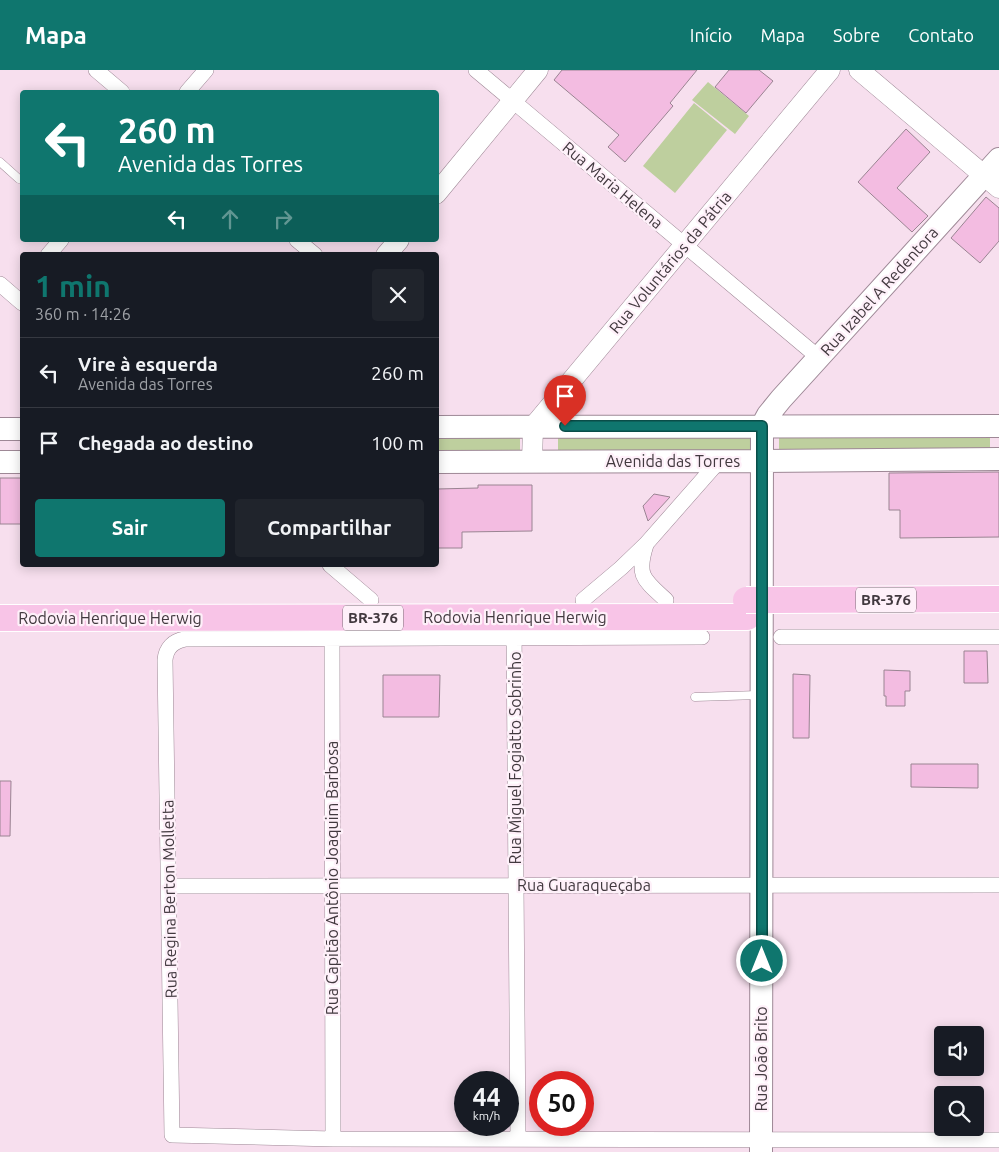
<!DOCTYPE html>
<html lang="pt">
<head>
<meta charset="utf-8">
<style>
	:root { --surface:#171b24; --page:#20242c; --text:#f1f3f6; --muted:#9ea1a6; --line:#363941; --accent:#0f766e }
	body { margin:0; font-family:Ubuntu,sans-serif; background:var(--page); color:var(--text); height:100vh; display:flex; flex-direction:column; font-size:19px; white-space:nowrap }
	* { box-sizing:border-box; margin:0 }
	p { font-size:16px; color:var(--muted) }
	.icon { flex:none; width:28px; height:28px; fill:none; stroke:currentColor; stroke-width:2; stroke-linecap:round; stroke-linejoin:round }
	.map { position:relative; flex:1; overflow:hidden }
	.drawer { position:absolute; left:20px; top:182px; width:419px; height:315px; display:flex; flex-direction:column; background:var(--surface); border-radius:5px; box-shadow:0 2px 12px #0003 }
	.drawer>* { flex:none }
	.guide { position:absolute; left:20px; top:20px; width:419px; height:152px; border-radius:5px; box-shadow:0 2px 12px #0003; background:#0f766e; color:#fff; overflow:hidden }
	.controls { position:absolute; left:934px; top:956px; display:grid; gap:10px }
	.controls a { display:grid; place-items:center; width:50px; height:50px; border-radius:5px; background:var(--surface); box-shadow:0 2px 12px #0003; font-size:25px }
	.speed { position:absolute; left:454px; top:1001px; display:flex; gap:10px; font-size:25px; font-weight:700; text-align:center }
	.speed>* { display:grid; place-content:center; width:65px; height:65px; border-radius:50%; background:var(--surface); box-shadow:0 2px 12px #0003; line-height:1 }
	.speed small { font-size:12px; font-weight:400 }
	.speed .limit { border:8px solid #d22; background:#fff; color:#111 }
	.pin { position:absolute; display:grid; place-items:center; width:42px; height:42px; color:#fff; margin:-51px -21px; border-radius:50% 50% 50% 0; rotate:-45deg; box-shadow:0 0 5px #0007 }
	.pin .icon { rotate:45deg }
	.me { position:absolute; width:55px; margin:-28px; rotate:0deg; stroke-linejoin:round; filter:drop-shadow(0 0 4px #0008) }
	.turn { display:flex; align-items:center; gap:18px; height:105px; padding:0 15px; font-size:22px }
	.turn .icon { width:65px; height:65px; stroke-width:2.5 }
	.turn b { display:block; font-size:35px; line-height:42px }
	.lanes { display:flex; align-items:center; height:48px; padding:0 15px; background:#0003; justify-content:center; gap:25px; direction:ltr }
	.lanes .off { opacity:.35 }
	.round { display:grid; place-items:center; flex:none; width:52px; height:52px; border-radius:5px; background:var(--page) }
	.head { display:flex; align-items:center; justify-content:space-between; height:85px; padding:0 15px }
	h1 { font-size:30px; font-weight:700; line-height:38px; color:var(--accent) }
	.cta { display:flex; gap:10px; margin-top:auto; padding:10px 15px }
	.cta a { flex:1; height:58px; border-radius:5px; background:var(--accent); color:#fff; font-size:20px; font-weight:700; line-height:58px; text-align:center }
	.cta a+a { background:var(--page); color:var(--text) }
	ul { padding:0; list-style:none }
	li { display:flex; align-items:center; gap:15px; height:70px; padding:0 15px; border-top:1px solid var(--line) }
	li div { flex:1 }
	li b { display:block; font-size:19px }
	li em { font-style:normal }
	header { display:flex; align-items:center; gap:30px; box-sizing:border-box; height:70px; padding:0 25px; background:var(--accent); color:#fff }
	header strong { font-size:24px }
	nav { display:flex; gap:28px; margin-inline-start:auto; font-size:18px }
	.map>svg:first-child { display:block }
	.green { fill:#becf9e }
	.building { fill:#f3bce1; stroke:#9a8492 }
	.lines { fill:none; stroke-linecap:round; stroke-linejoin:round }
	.service-casing { stroke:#9e8896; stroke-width:9 }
	.minor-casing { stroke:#9e8896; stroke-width:16 }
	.tertiary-casing { stroke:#9e8896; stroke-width:21 }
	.secondary-casing { stroke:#9e8896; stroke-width:24 }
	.trunk-casing { stroke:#fff; stroke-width:28 }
	.service { stroke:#fff; stroke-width:8 }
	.minor { stroke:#fff; stroke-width:15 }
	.tertiary { stroke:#fff; stroke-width:20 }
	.secondary { stroke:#fff; stroke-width:22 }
	.trunk { stroke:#f8c4e7; stroke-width:26 }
	.trunk-bridge-casing { stroke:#fff; stroke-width:28; stroke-linecap:butt }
	.trunk-bridge { stroke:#f8c4e7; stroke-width:26 }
	.route-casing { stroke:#0a4d48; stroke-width:12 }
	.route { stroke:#0f766e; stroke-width:9 }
	.labels { text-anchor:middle; stroke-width:4.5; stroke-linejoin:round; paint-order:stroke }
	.shield { fill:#fef0f9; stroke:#7a7077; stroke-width:1 }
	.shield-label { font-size:15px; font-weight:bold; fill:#42393f }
	.street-label { font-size:16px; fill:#42393f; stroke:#fef0f9 }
</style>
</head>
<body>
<header>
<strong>Mapa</strong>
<nav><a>Início</a><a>Mapa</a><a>Sobre</a><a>Contato</a></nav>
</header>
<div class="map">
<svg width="999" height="1082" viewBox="0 0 999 1082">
	<rect width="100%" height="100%" fill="#f7dfee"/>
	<path class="green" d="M 708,12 L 749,46 L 735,64 L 692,30 Z
		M 694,33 L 727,60 L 675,123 L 643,96 Z
		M 779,360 L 990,360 L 990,381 L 779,380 Z
		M 520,362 L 520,382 L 436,383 L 436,363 Z
		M 558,363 L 757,363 L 754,382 L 558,383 Z"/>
	<path class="building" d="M 562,0 L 697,0 L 670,33 L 673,36 L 625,92 L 608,77 L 619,65 L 554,10 Z
		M 729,0 L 759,0 L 773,11 L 746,43 L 715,17 Z
		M 906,59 L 930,82 L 897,118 L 928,146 L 912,162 L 858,112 Z
		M 986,127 L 999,138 L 999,171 L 980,193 L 951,168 Z
		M 999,402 L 999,467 L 900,468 L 900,440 L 889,440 L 889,403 Z
		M 0,408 L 22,408 L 22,454 L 0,454 Z
		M 478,415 L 532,415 L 532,461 L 462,462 L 462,478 L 438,478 L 437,419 L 478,418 Z
		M 654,424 L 670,427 L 648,451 L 643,436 Z
		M 964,581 L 987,581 L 988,613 L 964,613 Z
		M 884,600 L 910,601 L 910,621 L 905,621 L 905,636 L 886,636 L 886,626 L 884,626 Z
		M 793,604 L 810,605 L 809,668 L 793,668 Z
		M 383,605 L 440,605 L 439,647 L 383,647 Z
		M 911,694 L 978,694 L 978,718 L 911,717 Z
		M 0,711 L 11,711 L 10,766 L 0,766 Z"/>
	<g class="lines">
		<defs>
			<path id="service" d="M 0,92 L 19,109
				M 695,627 L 759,625"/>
			<path id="minor" d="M 96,0 L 122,22
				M 476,0 L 818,287
				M 187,22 L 206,0
				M 297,170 L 315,185
				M 48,185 L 61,170
				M 0,214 L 22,233
				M 646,475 C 636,506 644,510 666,530
				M 330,495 L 371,530
				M 583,530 L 621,498 L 646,474 L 719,391
				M 332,559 L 333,1069
				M 514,559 L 518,1069
				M 702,567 L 185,569 C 173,571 166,578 165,590 L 172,1065 L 333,1069 L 999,1070
				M 781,567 L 999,567
				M 169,816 L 999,815"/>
			<path id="tertiary" d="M 859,0 L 999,118
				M 436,124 L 538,0
				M 386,185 L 399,170
				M 532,392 L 533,357 L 830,0"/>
			<path id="secondary" d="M 436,357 L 999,356
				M 0,359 L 22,359
				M 0,392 L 22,392
				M 436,392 L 761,391 L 999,389
				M 761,1082 L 762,356 L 768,345 L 781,329 L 999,89"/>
			<path id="trunk" d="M 774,530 L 999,529
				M 0,548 L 747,547"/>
		</defs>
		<use href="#service" class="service-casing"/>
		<use href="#minor" class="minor-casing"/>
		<use href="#tertiary" class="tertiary-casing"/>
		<use href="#secondary" class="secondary-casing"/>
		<use href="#trunk" class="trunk-casing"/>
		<use href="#service" class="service"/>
		<use href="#minor" class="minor"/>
		<use href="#tertiary" class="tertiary"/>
		<use href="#secondary" class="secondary"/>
		<use href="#trunk" class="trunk"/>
		<defs>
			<path id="trunk-bridge" d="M 746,530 L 774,530"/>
		</defs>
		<use href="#trunk-bridge" class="trunk-bridge-casing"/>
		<use href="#trunk-bridge" class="trunk-bridge"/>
	</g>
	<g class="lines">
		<defs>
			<path id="route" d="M 565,356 L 762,356 L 762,891"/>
		</defs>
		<use href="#route" class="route-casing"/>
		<use href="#route" class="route"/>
	</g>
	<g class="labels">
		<g class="shield">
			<rect x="856" y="517.5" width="60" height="25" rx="4"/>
			<rect x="343" y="535.5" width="60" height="25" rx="4"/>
		</g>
		<g class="shield-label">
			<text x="886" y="535">BR-376</text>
			<text x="373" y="553">BR-376</text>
		</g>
		<g class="street-label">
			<text transform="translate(613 115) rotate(40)" y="6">Rua Maria Helena</text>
			<text transform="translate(670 192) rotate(-50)" y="6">Rua Voluntários da Pátria</text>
			<text transform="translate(879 221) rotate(-48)" y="6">Rua Izabel A Redentora</text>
			<text x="673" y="397">Avenida das Torres</text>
			<text x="515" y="553">Rodovia Henrique Herwig</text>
			<text x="110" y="554">Rodovia Henrique Herwig</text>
			<text transform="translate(515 688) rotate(-90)" y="6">Rua Miguel Fogiatto Sobrinho</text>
			<text transform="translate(332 808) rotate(-90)" y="6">Rua Capitão Antônio Joaquim Barbosa</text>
			<text x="584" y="821">Rua Guaraqueçaba</text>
			<text transform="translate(169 829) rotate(-91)" y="6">Rua Regina Berton Molletta</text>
			<text transform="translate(761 989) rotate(-90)" y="6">Rua João Brito</text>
		</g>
	</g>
</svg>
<div class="controls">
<a><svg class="icon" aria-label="sound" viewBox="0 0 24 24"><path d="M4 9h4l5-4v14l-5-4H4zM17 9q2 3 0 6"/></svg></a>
<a><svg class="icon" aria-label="search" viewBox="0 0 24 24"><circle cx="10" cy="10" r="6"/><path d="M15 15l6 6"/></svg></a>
</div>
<div class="speed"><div>44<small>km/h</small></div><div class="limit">50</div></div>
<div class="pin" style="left:565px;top:356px;background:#d93025"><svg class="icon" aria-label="arrive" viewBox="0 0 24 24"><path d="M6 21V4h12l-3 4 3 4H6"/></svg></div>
<svg class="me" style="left:762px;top:891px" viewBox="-20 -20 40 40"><circle r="17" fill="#0f766e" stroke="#fff" stroke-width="3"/><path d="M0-11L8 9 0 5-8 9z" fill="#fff"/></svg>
<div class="guide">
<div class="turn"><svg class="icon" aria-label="left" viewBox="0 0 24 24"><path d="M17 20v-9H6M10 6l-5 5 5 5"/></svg><div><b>260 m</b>Avenida das Torres</div></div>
<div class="lanes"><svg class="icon" aria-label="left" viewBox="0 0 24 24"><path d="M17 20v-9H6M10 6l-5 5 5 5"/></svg><svg class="icon off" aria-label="ahead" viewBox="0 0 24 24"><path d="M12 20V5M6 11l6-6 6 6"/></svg><svg class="icon off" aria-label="right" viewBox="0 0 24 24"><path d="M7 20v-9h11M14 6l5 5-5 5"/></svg></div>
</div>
<section class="drawer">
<div class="head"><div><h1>1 min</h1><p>360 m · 14:26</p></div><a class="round"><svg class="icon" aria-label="close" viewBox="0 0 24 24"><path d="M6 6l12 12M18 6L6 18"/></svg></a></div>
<ul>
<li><svg class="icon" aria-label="left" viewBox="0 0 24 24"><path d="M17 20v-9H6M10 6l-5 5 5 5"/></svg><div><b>Vire à esquerda</b><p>Avenida das Torres</p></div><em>260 m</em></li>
<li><svg class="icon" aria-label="arrive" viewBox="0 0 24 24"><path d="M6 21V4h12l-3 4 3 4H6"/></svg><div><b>Chegada ao destino</b></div><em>100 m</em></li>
</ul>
<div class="cta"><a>Sair</a><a>Compartilhar</a></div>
</section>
</div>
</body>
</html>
